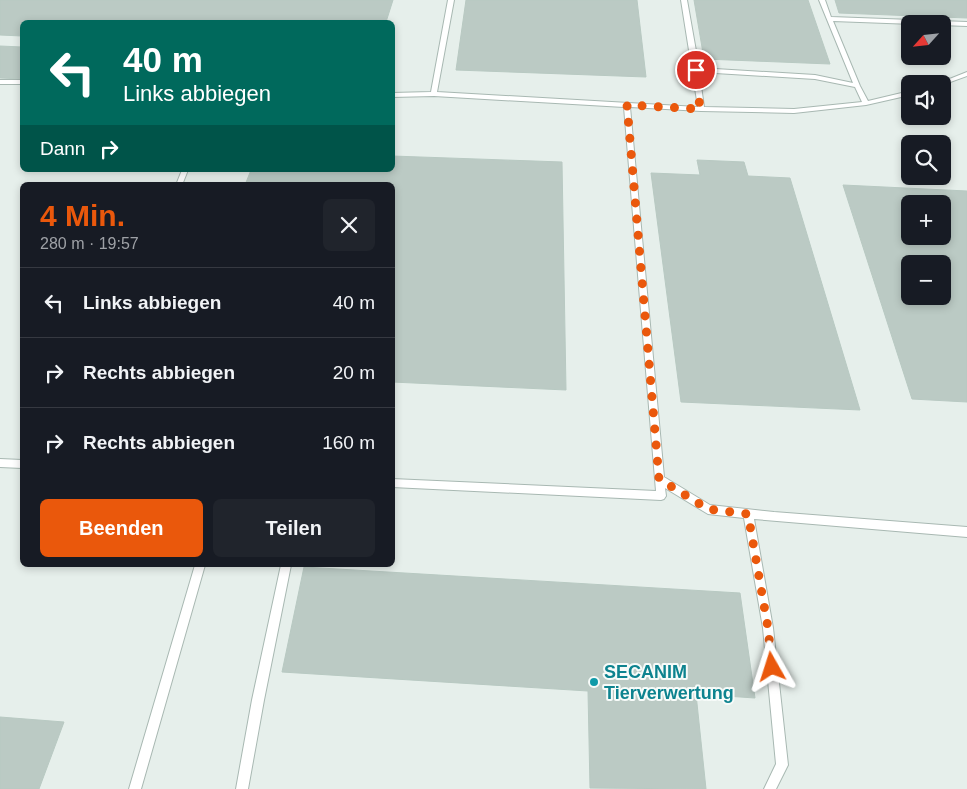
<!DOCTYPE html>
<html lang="de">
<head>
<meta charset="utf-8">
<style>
	:root { --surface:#171b24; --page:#20242c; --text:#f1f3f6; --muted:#9ea1a6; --line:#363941; --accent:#ea580c }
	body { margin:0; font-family:Helvetica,sans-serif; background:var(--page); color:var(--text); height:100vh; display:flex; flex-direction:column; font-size:19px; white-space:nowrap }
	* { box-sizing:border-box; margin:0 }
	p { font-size:16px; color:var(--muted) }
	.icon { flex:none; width:28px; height:28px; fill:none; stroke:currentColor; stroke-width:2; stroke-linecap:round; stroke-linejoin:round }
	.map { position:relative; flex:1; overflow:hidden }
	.drawer { position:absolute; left:20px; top:182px; width:375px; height:385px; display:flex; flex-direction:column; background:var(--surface); border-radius:8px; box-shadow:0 2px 8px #0003 }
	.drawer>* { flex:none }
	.top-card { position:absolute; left:20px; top:20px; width:375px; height:152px; border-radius:8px; box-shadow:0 2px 8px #0003; background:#00695c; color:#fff; overflow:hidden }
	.needle { width:32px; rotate:243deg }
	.buttons { position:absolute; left:901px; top:15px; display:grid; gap:10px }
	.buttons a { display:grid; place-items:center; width:50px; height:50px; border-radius:8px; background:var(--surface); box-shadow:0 2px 8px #0003; font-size:25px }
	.pin { position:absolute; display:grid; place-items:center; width:42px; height:42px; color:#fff; margin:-21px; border:2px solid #fff; border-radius:50%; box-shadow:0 1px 5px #0007 }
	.me { position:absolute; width:55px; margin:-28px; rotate:354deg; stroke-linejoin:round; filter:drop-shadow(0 0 4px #0008) }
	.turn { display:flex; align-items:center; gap:18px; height:105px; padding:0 20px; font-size:22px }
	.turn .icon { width:65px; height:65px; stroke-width:2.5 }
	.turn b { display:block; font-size:35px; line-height:42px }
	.then { display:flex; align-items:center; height:48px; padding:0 20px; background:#0003; gap:10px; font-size:19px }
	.round { display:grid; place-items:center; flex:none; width:52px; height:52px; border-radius:8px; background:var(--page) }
	.headline { display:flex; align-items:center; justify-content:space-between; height:85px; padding:0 20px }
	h1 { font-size:30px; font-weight:600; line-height:38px; color:var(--accent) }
	.cta { display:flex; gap:10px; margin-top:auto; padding:10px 20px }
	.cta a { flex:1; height:58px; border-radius:8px; background:var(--accent); color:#fff; font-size:20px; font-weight:600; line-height:58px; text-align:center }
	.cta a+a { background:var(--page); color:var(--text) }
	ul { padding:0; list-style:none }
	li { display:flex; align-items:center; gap:15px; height:70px; padding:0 20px; border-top:1px solid var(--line) }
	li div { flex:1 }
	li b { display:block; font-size:19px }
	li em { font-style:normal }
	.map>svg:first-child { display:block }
	.building { fill:#bbcac4; stroke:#b8c9c2; fill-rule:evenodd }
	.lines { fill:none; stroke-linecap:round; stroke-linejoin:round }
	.service-casing { stroke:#a8b8b2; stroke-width:2 }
	.service { fill:#fff; fill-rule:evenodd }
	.route { stroke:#ea580c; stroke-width:9; stroke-dasharray:0 16.2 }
	.culture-dot { fill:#0f9aa8; stroke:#f7fbf9; stroke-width:2 }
	.labels { text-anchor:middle; stroke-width:4; stroke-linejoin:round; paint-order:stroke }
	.near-culture-label { font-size:18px; font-weight:bold; fill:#0d838f; stroke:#f7fbf9; text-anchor:start }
</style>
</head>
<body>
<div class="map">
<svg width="967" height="789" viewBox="0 0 967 789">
	<rect width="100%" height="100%" fill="#e6efeb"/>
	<path class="building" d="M 0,0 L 393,0 L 386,22 L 22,22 L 22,36 L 0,35 Z
		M 466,0 L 637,0 L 646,77 L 456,70 Z
		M 694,0 L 808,0 L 830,64 L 704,59 Z
		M 835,0 L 967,0 L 967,18 L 839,13 Z
		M 0,46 L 22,47 L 22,79 L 0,78 Z
		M 392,156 L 562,162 L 566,390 L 392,382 L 392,185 L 245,185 L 251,170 L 392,170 Z
		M 697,160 L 744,162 L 748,176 L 790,178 L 860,410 L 681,402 L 651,173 L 700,175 Z
		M 843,185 L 967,191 L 967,402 L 912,399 ZM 910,204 L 942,204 L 942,236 L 910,236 ZM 910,264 L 942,264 L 942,296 L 910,296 Z
		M 304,567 L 740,593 L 755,698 L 696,694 L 706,789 L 590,788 L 588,691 L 282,672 Z
		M 0,717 L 64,722 L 39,789 L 0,789 Z"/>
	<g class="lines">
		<defs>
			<path id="service" d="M 448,0 L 454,0 L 437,92 L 698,107 L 681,0 L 687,0 L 699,68 L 815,75 L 853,83 L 819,0 L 825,0 L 831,17 L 967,22 L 967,26 L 833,21 L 860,86 L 868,101 L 910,91 L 910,95 L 866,105 L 794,113 L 701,111 L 630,107 L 664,477 L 710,505 L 774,512 L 967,527 L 967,537 L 754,519 L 773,628 L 788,765 L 776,789 L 764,789 L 776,764 L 763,628 L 744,518 L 708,514 L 665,488 L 666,496 L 664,499 L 661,500 L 392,487 L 392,479 L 656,491 L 624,107 L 434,96 L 392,97 L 392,93 L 431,92 ZM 699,72 L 815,79 L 855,87 L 862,102 L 794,109 L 704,107 Z
				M 967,72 L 967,76 L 942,85 L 942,84 L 937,84 Z
				M 0,80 L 22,80 L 22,84 L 0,84 Z
				M 182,170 L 188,170 L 182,185 L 176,185 Z
				M 0,459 L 22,460 L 22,468 L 0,467 Z
				M 195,565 L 205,565 L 141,789 L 129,789 Z
				M 281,565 L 291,565 L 264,700 L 248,789 L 236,789 L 252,700 Z"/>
		</defs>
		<use href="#service" class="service-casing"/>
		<use href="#service" class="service"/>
	</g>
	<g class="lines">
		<path class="route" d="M 696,70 L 700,109 L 627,105 L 659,479 L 708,509 L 748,514 L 768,628 L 772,667"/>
	</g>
	<circle class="culture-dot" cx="594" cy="682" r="5"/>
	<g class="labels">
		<g class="near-culture-label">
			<text x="604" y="678">SECANIM<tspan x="604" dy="21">Tierverwertung</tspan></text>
		</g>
	</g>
</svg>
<div class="buttons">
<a><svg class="needle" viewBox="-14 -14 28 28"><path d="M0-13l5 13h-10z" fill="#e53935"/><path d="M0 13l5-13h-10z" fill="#9ea1a6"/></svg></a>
<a><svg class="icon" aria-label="sound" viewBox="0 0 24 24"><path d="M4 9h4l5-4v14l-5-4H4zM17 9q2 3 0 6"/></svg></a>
<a><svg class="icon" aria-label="search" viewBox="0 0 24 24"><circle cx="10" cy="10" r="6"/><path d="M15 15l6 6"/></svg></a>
<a>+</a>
<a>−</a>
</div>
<div class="pin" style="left:696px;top:70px;background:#d93025"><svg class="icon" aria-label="arrive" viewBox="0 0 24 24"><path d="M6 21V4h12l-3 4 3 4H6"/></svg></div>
<svg class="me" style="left:772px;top:667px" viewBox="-20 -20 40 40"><path d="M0-17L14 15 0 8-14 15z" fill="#ea580c" stroke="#fff" stroke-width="4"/></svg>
<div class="top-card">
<div class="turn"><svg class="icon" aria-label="left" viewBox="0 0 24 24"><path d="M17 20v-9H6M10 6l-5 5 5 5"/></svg><div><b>40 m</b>Links abbiegen</div></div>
<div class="then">Dann<svg class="icon" aria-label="right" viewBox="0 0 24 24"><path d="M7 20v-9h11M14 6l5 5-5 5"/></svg></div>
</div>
<section class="drawer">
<div class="headline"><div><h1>4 Min.</h1><p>280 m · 19:57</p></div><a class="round"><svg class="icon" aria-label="close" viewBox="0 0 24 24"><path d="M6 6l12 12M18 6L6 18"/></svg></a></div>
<ul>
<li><svg class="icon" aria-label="left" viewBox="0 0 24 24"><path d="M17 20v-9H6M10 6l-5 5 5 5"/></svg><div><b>Links abbiegen</b></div><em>40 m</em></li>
<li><svg class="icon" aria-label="right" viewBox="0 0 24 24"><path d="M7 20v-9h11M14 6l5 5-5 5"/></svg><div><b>Rechts abbiegen</b></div><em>20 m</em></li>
<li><svg class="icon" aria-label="right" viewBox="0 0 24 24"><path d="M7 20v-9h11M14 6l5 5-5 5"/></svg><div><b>Rechts abbiegen</b></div><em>160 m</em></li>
</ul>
<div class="cta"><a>Beenden</a><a>Teilen</a></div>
</section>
</div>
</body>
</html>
